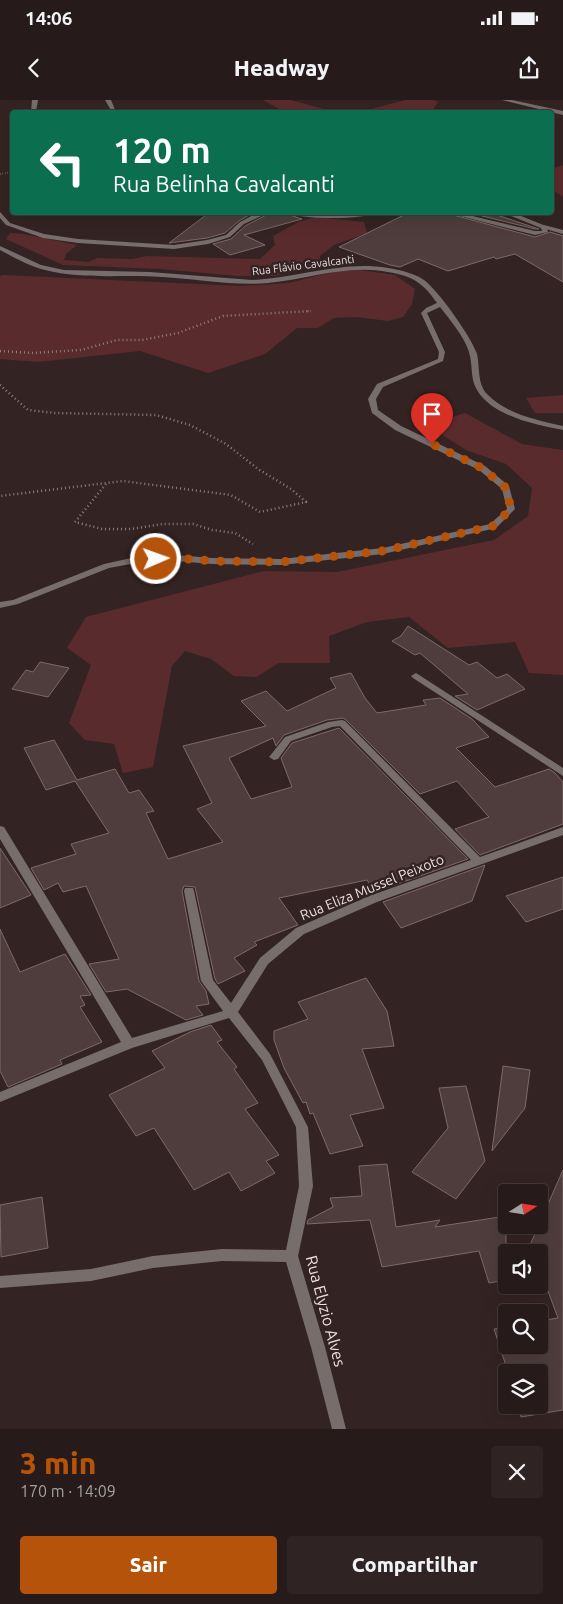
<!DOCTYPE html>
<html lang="pt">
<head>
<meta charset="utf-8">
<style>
	:root { --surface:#271a1a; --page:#2f2323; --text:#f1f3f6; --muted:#a4a1a2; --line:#433839; --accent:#b45309 }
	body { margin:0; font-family:Ubuntu,sans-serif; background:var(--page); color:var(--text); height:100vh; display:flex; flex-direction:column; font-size:19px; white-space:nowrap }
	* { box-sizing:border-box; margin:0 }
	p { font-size:16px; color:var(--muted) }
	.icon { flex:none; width:28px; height:28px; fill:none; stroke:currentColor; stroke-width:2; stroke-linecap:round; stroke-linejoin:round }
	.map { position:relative; height:1329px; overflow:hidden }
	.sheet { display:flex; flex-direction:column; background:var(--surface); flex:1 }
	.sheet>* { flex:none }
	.hud { position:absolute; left:10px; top:10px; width:544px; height:105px; border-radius:5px; box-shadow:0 5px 20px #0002,0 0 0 1px var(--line); background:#0b6e4f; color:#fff; overflow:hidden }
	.needle { width:32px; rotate:78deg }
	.buttons { position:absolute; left:498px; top:1084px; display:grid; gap:10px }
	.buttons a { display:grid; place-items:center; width:50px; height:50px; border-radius:5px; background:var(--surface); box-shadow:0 5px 20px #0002,0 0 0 1px var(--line); font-size:25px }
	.pin { position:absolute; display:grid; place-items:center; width:42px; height:42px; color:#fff; margin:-51px -21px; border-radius:50% 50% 50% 0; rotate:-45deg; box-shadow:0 0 5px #0007 }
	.pin .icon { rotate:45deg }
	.me { position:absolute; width:55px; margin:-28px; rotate:88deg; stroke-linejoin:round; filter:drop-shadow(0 0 4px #0008) }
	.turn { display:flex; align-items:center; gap:18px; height:105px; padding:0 20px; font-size:22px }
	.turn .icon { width:65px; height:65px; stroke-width:2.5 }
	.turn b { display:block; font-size:35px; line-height:42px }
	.round { display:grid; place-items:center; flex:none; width:52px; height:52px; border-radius:5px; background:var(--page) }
	.summary { display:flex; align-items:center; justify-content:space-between; height:85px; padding:0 20px }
	h1 { font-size:30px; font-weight:800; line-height:38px; color:var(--accent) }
	.cta { display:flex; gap:10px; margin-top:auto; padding:10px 20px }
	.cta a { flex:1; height:58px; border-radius:5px; background:var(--accent); color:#fff; font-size:20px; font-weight:800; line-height:58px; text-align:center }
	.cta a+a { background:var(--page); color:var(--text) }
	.status { display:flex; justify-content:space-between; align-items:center; height:35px; padding:0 25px; background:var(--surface); direction:ltr }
	.status svg { height:14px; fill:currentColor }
	header { display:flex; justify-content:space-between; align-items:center; height:65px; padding:0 20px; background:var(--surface); font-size:22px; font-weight:800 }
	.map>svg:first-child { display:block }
	.green { fill:#5a2b2c }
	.building { fill:#4f3d3d; stroke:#7d6968 }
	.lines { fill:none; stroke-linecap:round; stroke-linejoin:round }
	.path-far1 { stroke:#8e8080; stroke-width:2; stroke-dasharray:0.5 2; stroke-linecap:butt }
	.path { stroke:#8e8080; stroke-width:2.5; stroke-dasharray:1 3; stroke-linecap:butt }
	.service { fill:#766d6c; fill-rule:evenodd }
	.minor { fill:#766d6c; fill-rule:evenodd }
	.route { stroke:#b45309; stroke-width:9; stroke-dasharray:0 16.2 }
	.labels { text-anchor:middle; stroke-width:5; stroke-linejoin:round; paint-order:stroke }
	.far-street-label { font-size:11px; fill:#ebe0df; stroke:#342323 }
	.street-label { font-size:14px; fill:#ebe0df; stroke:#342323 }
	.near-street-label { font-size:16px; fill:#ebe0df; stroke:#342323 }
</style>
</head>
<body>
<div class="status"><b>14:06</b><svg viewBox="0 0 49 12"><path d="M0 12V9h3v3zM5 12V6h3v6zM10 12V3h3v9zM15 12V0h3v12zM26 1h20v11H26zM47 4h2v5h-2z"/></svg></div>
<header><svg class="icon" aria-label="back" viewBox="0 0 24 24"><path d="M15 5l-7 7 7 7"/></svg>Headway<svg class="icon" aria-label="share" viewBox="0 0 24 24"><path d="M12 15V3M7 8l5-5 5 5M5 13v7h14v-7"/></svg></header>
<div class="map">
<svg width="563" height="1329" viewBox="0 0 563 1329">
	<rect width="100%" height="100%" fill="#342323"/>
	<path class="green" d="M 263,0 L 291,0 L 335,12 L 284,12 Z
		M 405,0 L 433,0 L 438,2 L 434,8 L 437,12 L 360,12 Z
		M 563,65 L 563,97 L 551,89 L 551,69 Z
		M 316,117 L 364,122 L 367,133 L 334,145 L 320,156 L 319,165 L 275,176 L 237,176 L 160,169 L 63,165 L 6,139 L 10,133 L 24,134 L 77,145 L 66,154 L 64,160 L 88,162 L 97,158 L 132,159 L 147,156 L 260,159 L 275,145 L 273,136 L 298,122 Z
		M 360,170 L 395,175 L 415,189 L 412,204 L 403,217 L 388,221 L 356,217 L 334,218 L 318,228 L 297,228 L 265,254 L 208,273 L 140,251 L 38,262 L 0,259 L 0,176 L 3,175 L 241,186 L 289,183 L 336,171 Z
		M 563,295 L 563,313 L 535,313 L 526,298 Z
		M 465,313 L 522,344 L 563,350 L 563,575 L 529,573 L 515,542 L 448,548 L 409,517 L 367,522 L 329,536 L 330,563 L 279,563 L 256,577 L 234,576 L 211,559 L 185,551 L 172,566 L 153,667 L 123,673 L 114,644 L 85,640 L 69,623 L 91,565 L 67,548 L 86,517 L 264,471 L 337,472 L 494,440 L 528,416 L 532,388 L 506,364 L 466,350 L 430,327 L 439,321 Z"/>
	<path class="building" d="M 210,112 L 254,112 L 239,121 L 225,133 L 207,138 L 169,143 Z
		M 272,112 L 281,112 L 302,119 L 244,135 L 265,145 L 230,155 L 213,144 L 231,139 L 245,126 Z
		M 410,112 L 442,112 L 535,137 L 550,132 L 563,136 L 563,182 L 515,154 L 496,159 L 494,157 L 448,171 L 418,159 L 400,167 L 390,165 L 339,147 Z
		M 466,112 L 488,112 L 539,129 L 535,129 Z
		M 408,526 L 469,565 L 477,562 L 497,578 L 507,574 L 525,589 L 477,610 L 455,596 L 468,594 L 420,553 L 415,555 L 392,541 L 401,536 Z
		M 40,562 L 69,568 L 48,597 L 12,589 L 26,570 L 33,572 Z
		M 351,573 L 365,598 L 377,613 L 426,605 L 423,600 L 440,598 L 472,619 L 489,637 L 456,648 L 495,687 L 549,669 L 555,673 L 563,682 L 563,724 L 480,755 L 455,729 L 489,717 L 457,681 L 420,694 L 346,620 L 343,618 L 327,620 L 284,635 L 276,646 L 273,638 L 229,658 L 251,699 L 292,687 L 281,658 L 292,643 L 339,628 L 468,759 L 375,792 L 367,780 L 279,798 L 298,825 L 254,842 L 257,845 L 234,858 L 245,871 L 218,884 L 215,879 L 195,787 L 184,786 L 182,791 L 199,881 L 206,891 L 209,904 L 196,906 L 203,915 L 186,920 L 127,889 L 106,892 L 89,864 L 119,859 L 86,786 L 63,792 L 58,783 L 44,790 L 31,768 L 76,754 L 71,744 L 109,733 L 75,681 L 46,690 L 24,648 L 54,640 L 77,680 L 115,669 L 129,693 L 139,690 L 154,711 L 146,713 L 168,759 L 223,742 L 197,709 L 212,703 L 183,646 L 266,626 L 241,601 L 266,591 L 287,611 L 336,588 L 330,578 Z
		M 0,748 L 31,795 L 0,808 Z
		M 485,765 L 472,801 L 401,828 L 383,802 Z
		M 563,777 L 563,809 L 526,822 L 506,796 Z
		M 0,829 L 20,872 L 65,854 L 91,895 L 80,896 L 85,905 L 80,907 L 102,942 L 60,960 L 62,964 L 8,987 L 0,971 Z
		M 366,878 L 387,911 L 394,946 L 362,949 L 384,1008 L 350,1015 L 363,1046 L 330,1054 L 313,1013 L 310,1014 L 306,1002 L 303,1003 L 284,968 L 274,940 L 274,931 L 308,919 L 298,902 Z
		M 211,925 L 222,940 L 217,942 L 237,967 L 234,969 L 258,1003 L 245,1009 L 279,1055 L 266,1061 L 275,1073 L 241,1091 L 229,1072 L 194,1090 L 154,1028 L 136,1036 L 109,995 L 165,968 L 152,951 L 190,932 Z
		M 503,966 L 530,970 L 525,1008 L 492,1051 Z
		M 466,986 L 485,1061 L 456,1099 L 412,1072 L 448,1028 L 439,988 Z
		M 387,1064 L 396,1127 L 440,1120 L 435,1127 L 506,1116 L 506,1180 L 489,1183 L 479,1151 L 382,1167 L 370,1120 L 307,1124 L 308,1120 L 333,1107 L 330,1098 L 362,1096 L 359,1066 Z
		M 563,1070 L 563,1310 L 521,1317 L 518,1305 L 539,1305 L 539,1272 L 508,1272 L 494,1229 L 506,1227 L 506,1245 L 539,1245 L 539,1221 L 558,1218 L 539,1167 L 539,1152 L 533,1152 L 530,1145 Z
		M 42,1097 L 48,1148 L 1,1157 L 0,1105 Z"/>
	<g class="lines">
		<path class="path-far1" d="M 0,74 L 12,72
			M 306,211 L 311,211"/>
		<path class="path" d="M 0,251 L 34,253 L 81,250 L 117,240 L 142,240 L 178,233 L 223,216 L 311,211
			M 0,285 L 28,310 L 55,313 L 156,315 L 190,325 L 226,344 L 258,369 L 291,389 L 306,402 L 260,412 L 231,395 L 123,381 L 0,396
			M 106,384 L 75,422 L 102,429 L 131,429 L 163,424 L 193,424 L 212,430 L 235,433 L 253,444"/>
		<path class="service" d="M 544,125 L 563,130 L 563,134 L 542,128 L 542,126 Z"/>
		<path class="minor" d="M 32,0 L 38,0 L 36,12 L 31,12 Z
			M 105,0 L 111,0 L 116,12 L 112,12 Z
			M 502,0 L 512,0 L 563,11 L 563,15 Z
			M 0,112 L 10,123 L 44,134 L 78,139 L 174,145 L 207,140 L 226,135 L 240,122 L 255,114 L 270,112 L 244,124 L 230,137 L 208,144 L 174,149 L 78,143 L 43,138 L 6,125 L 0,118 Z
			M 283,112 L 332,114 L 381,112 C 362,120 302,120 283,112 Z
			M 444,112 L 456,112 L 535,131 L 542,131 L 541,128 L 501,112 L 511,112 L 546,126 L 548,132 L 535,135 Z
			M 0,146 L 41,165 L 64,170 L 150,172 L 252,180 C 297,178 343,160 388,168 C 400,170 414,173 424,180 C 438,190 472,238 477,254 C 480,267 477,283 487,294 C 506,314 537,320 563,326 L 563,330 C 536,325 492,316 477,290 C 470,279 473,265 469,252 C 464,236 450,220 440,207 L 427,213 L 445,252 L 443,261 L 383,287 L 376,299 L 378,310 L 401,326 L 485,366 L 509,386 L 515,409 L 496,428 L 383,454 L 281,465 L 212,464 L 176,461 L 136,463 L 109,468 L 18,504 L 0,508 L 0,502 L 13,500 L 104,464 L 136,457 L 176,455 L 212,458 L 281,459 L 383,448 L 490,424 L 507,409 L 502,389 L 479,370 L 395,330 L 372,313 L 368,299 L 377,284 L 438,259 L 439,252 L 421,213 L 426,208 L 437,203 C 423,183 413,176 388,172 C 348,164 308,179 268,183 C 233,186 197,179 162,177 C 123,174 83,180 45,170 C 29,166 15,158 0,150 Z
			M 416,573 L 563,668 L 563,676 L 413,578 L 411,576 Z
			M 342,620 L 345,621 L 480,757 L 563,727 L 563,735 L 377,802 L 304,834 L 268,864 L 238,912 L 270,954 L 308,1027 L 313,1086 L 298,1156 L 325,1247 L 346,1329 L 332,1329 L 311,1247 L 286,1162 L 222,1161 L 153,1168 L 91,1181 L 0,1188 L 0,1176 L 91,1169 L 153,1156 L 222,1149 L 286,1150 L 299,1086 L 296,1027 L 262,960 L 229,918 L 132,948 L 0,1002 L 0,992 L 121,942 L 0,739 L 0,726 L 4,727 L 132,938 L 223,911 L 201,881 L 184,791 L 185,788 L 193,788 L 194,791 L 213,880 L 231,903 L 260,858 L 296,828 L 369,796 L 471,760 L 340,626 L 332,627 L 291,641 L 278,659 L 274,660 L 269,657 L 285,637 L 328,622 Z"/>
	</g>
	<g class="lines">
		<path class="route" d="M 156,459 L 176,458 L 212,461 L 281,462 L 383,451 L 493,426 L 511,409 L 506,388 L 482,368 L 432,344"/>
	</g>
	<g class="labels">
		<g class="far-street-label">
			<text transform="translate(303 165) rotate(-7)" y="4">Rua Flávio Cavalcanti</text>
		</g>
		<g class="street-label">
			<text transform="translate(372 787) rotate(-22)" y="5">Rua Eliza Mussel Peixoto</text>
		</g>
		<g class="near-street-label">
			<text transform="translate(326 1211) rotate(75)" y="6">Rua Elyzio Alves</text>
		</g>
	</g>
</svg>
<div class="buttons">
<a><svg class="needle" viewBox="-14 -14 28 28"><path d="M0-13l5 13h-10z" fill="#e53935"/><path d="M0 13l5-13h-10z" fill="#a4a1a2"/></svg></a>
<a><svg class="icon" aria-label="sound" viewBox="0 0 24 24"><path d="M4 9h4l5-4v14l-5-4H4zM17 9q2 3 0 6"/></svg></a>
<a><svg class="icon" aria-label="search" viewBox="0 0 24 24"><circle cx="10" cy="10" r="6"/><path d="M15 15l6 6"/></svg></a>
<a><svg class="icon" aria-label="layers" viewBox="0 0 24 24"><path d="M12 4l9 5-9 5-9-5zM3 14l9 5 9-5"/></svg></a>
</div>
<div class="pin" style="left:432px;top:344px;background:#d93025"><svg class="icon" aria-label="arrive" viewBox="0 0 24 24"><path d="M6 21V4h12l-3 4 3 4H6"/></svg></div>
<svg class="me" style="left:156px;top:459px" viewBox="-20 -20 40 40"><circle r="17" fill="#b45309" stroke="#fff" stroke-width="3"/><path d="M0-11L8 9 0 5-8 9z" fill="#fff"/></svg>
<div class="hud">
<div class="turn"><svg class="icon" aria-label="left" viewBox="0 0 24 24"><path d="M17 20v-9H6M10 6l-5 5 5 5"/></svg><div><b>120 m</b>Rua Belinha Cavalcanti</div></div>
</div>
</div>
<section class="sheet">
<div class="summary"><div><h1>3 min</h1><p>170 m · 14:09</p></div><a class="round"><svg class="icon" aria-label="close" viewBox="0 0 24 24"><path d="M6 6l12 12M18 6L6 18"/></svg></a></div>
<div class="cta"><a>Sair</a><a>Compartilhar</a></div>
</section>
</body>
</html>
